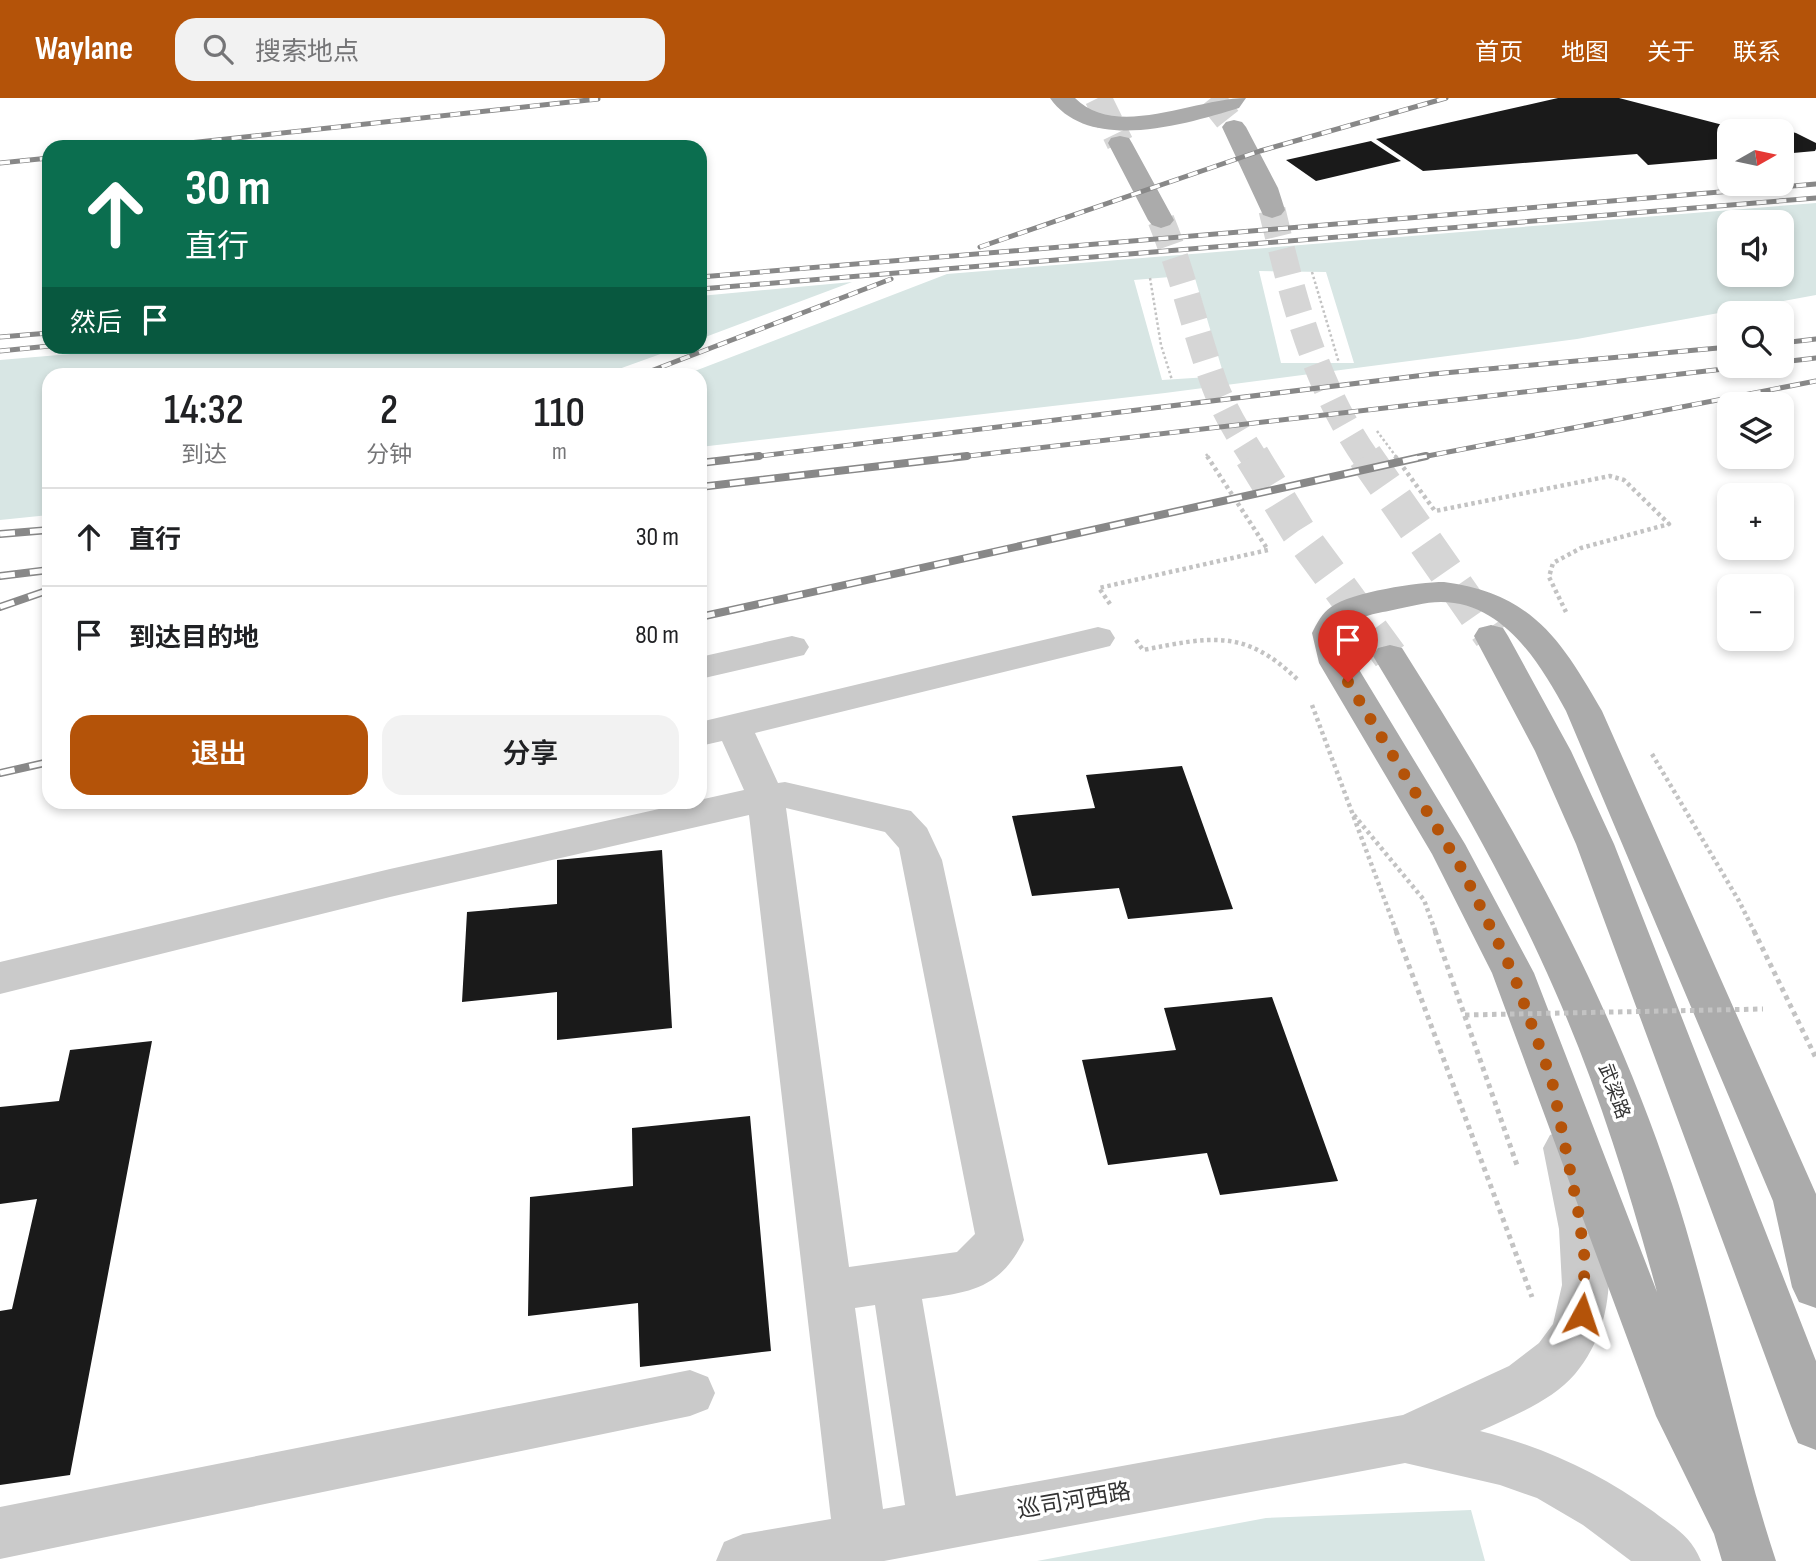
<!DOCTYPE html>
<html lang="zh">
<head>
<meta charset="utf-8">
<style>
	:root { --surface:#fff; --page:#f2f2f2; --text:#202124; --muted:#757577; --line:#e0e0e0; --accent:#b45309 }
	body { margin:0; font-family:"Sofia Sans Condensed","Noto Sans SC",sans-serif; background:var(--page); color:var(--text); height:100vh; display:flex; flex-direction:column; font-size:26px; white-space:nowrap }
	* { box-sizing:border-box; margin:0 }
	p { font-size:23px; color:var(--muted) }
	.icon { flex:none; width:38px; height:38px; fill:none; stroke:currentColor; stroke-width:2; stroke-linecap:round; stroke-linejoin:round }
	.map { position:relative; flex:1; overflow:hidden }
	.drawer { position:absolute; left:42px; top:270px; width:665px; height:441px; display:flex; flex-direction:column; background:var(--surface); border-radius:21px; box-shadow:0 4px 10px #0003 }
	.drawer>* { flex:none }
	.banner { position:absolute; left:42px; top:42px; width:665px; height:214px; border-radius:21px; box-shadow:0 4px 10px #0003; background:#0b6e4f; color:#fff; overflow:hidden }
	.needle { width:46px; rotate:81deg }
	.buttons { position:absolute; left:1717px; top:21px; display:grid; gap:14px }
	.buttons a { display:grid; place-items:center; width:77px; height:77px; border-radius:14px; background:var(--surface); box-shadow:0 4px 10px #0003; font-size:35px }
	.pin { position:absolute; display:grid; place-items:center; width:60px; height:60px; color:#fff; margin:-72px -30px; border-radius:50% 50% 50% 0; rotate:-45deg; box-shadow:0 0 7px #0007 }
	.pin .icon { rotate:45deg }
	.me { position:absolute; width:77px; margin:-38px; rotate:5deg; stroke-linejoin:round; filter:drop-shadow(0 0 5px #0008) }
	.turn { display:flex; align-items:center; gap:24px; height:147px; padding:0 28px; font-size:32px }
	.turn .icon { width:91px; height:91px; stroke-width:2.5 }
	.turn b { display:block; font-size:49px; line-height:60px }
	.then { display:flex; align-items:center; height:66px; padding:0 28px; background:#0003; gap:14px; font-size:26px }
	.eta { display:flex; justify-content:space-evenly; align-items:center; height:119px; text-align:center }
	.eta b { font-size:42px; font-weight:600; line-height:49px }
	.action { display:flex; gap:14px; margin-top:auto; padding:14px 28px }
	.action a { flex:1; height:80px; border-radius:21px; background:var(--accent); color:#fff; font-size:28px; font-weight:600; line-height:80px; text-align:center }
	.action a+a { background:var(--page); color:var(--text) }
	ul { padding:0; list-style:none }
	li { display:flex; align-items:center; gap:21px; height:98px; padding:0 28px; border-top:2px solid var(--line) }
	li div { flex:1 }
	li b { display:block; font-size:26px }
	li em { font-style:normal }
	header { display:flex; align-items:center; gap:42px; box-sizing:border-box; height:98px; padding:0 35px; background:var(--accent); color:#fff }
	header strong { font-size:33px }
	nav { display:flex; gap:38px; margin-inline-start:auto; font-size:24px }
	.search { width:490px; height:63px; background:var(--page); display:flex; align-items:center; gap:18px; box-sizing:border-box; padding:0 24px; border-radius:21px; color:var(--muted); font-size:26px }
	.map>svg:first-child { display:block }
	.green { fill:#d8e6e4; fill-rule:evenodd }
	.building { fill:#1a1a1a }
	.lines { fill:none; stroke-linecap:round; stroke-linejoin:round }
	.major-tunnel-far1 { stroke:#d6d6d6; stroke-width:27; stroke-dasharray:27 13; stroke-linecap:butt }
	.major-tunnel { stroke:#d6d6d6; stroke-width:35; stroke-dasharray:35 18; stroke-linecap:butt }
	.path-far2 { stroke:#c3c3c3; stroke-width:2.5; stroke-dasharray:2.5 2.5; stroke-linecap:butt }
	.path-far1 { stroke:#c3c3c3; stroke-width:4.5; stroke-dasharray:3.5 3.5; stroke-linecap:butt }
	.path { stroke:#c3c3c3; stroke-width:5; stroke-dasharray:4.5 4.5; stroke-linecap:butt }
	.minor { fill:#cacaca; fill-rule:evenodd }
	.major { fill:#ababab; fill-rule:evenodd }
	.rail-far1-casing { stroke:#888; stroke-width:5 }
	.rail-casing { stroke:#888; stroke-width:8 }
	.rail-far1 { stroke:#fff; stroke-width:3.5; stroke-dasharray:10; stroke-linecap:butt }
	.rail { stroke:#fff; stroke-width:5; stroke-dasharray:15; stroke-linecap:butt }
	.path-bridge { stroke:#c3c3c3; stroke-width:5; stroke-dasharray:4.5 4.5; stroke-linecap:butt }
	.route { stroke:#b45309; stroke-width:12; stroke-dasharray:0 21.6 }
	.labels { text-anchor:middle; stroke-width:7; stroke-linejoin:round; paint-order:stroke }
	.street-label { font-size:19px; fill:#333; stroke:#fff }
	.near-street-label { font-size:23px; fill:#333; stroke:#fff }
</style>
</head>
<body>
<header>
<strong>Waylane</strong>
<div class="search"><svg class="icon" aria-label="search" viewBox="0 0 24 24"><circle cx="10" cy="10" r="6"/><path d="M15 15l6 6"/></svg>搜索地点</div>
<nav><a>首页</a><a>地图</a><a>关于</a><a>联系</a></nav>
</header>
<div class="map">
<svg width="1816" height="1463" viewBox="0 0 1816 1463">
	<rect width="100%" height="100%" fill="#fff"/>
	<path class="green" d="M 1816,105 L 1816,197 L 1577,241 L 1165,295 L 700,349 L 700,276 L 687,276 L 947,176 ZM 1729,124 L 1782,124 L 1782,177 L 1729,177 ZM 1259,173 L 1326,174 L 1354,265 L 1281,265 ZM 1194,177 L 1224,278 L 1162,282 L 1134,182 Z
		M 852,184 L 700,241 L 700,198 Z
		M 153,249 L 153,248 L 680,249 L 605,276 L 49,276 L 49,417 L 0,422 L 0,262 Z
		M 1471,1412 L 1485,1463 L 1037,1463 L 1266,1420 Z"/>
	<path class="building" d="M 1558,0 L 1619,0 L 1746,33 L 1729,33 L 1729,60 L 1648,67 L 1637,56 L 1423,73 L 1376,41 Z
		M 1755,24 L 1796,35 L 1816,45 L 1816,51 L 1815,53 L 1782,56 L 1782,33 L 1747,33 Z
		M 1371,43 L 1401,63 L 1316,83 L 1286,62 Z
		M 1182,668 L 1233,811 L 1128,821 L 1119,790 L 1032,798 L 1012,718 L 1095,710 L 1086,677 Z
		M 662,752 L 672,930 L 557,942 L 557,894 L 462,904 L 467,814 L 557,806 L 557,762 Z
		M 1272,899 L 1338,1083 L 1220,1097 L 1207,1055 L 1108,1067 L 1082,962 L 1176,952 L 1164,910 Z
		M 152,943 L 70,1377 L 0,1387 L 0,1213 L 12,1211 L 37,1101 L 0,1106 L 0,1009 L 59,1003 L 70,952 Z
		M 750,1018 L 771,1253 L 640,1269 L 638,1205 L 528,1218 L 530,1099 L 633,1088 L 632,1030 Z"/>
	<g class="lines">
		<path class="major-tunnel-far1" d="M 1098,0 L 1120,45
			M 1211,0 L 1234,29
			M 1272,112 C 1293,200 1314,285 1366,360
			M 1161,122 C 1183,176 1195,233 1215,288 C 1225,314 1239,337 1254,360"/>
		<path class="major-tunnel" d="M 1252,358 L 1298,433 L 1390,558
			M 1365,358 L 1491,538"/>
		<path class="path-far2" d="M 1312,174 L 1339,265
			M 1150,180 L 1161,247 L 1172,282
			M 1377,333 L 1397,360
			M 1206,356 L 1209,360"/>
		<path class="path-far1" d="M 1395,358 L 1435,413 L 1610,378 L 1624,382 L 1669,426 L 1581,450 L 1553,465 L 1549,479 L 1566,514
			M 1110,506 L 1099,490 L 1268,452 L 1207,358
			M 1136,542 L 1143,552 C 1210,539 1244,530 1297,581
			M 1312,607 L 1397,835
			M 1652,656 L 1739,803 L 1755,835
			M 1354,717 L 1424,802 L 1436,835"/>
		<path class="path" d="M 1396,833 L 1532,1199
			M 1435,833 L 1518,1070
			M 1754,833 L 1816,960"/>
		<path class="minor" d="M 1098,529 L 1110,532 L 1115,540 L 1110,548 L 755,635 L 778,685 L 785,684 L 911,713 L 927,730 L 942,762 L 1024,1142 C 1000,1191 971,1194 922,1201 L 956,1398 L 1403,1317 L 1509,1268 L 1539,1245 L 1553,1226 L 1562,1187 L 1559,1131 L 1543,1050 L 1550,1037 L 1566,1031 L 1582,1037 C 1591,1054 1594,1074 1598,1093 C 1613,1156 1619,1223 1575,1276 C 1552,1303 1511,1319 1480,1333 C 1544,1349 1600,1375 1654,1414 C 1676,1431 1690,1437 1701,1463 L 1631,1463 L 1583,1427 L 1537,1400 L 1500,1387 L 1405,1365 L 884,1463 L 716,1463 L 724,1444 L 743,1436 L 831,1421 L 749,717 L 390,799 L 0,896 L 0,864 L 390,771 L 744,692 L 722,643 L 700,648 L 700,624 ZM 786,710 L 885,734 L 899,750 L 975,1136 L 957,1154 L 849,1169 ZM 875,1207 L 905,1407 L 883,1411 L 855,1210 Z
			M 792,538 L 804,541 L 809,549 L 804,557 L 700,581 L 700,559 Z
			M 690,1272 L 708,1279 L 715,1295 L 708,1311 L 690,1318 L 0,1461 L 0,1409 Z"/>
		<path class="major" d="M 1050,0 L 1075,0 C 1116,42 1196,0 1246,0 L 1239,10 C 1186,26 1089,56 1050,0 Z
			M 1234,22 L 1242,24 L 1246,29 L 1278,90 L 1285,112 L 1281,117 L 1272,120 L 1263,117 L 1222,29 L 1226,24 Z
			M 1120,38 L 1129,40 L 1132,45 L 1174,122 L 1170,127 L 1161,130 L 1152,127 L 1148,122 L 1108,45 L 1111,40 Z
			M 1444,484 C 1532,496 1560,540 1602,613 L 1816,1096 L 1816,1210 L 1799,1204 L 1792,1189 L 1773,1103 L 1566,613 C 1540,565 1503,504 1441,504 C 1425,504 1408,509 1393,512 C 1375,516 1355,517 1346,535 L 1355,565 L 1465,746 L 1534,875 L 1657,1194 C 1629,1091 1598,990 1555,893 C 1504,776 1439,667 1373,558 L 1378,550 L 1390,547 L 1402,550 L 1407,558 C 1516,730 1607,891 1672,1086 C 1713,1210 1735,1339 1776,1463 L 1722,1463 L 1714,1436 L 1656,1318 L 1492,875 L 1432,756 L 1319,565 L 1312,535 C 1317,525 1322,515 1331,509 C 1352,494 1418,484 1444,484 Z
			M 1491,527 L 1503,530 L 1508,538 L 1571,653 L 1614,746 L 1816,1263 L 1816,1352 L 1798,1345 L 1791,1328 L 1576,746 L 1535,653 L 1474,538 L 1479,530 Z"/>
		<defs>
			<path id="rail-far1" d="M 152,49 L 598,1
				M 0,65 L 49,60
				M 980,149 L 1260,53 L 1446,0
				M 700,179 L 1816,86
				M 700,191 L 1816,100
				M 0,239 L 49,235
				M 1782,245 L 1816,241
				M 0,253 L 49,248
				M 1782,264 L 1816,260
				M 643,276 L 891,181
				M 744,360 L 1433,276 L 1729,249
				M 951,360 L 1750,268
				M 1417,360 L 1816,283"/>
			<path id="rail" d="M 700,365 L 759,358
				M 700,389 L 967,358
				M 0,436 L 49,432
				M 0,478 L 49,472
				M 0,509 L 49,492
				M 700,519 L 1426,358
				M 0,675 L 49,664"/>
		</defs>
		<use href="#rail-far1" class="rail-far1-casing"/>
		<use href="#rail" class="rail-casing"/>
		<use href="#rail-far1" class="rail-far1"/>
		<use href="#rail" class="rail"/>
		<path class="path-bridge" d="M 1465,917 L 1763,911"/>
	</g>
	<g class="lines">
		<path class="route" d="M 1348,584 L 1462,771 L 1513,875 L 1552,983 L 1578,1112 L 1585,1163 L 1582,1216"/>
	</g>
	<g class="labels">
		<g class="street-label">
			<text transform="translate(1615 993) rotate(70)" y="7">武梁路</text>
		</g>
		<g class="near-street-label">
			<text transform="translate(1074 1402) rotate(-10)" y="8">巡司河西路</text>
		</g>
	</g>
</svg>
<div class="buttons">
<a><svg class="needle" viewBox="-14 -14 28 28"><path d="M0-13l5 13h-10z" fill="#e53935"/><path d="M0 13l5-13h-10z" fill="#757577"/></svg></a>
<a><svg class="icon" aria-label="sound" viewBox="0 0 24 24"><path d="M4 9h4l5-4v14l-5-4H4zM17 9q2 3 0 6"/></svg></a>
<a><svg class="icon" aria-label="search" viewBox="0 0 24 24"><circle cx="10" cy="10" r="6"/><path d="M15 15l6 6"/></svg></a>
<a><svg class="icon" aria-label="layers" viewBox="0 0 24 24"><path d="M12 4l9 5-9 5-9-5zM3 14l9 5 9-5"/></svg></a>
<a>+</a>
<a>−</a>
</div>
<div class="pin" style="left:1348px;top:584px;background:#d93025"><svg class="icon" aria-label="arrive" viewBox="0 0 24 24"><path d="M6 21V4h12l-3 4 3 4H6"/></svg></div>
<svg class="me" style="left:1582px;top:1216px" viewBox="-20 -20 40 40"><path d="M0-17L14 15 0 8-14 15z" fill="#b45309" stroke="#fff" stroke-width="4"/></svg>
<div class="banner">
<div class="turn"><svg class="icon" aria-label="ahead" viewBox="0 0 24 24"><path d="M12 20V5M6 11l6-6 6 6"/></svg><div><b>30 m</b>直行</div></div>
<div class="then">然后<svg class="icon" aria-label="arrive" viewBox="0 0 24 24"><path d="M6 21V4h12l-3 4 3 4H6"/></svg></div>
</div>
<section class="drawer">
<div class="eta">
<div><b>14:32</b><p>到达</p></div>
<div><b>2</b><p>分钟</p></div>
<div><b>110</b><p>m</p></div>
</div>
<ul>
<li><svg class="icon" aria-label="ahead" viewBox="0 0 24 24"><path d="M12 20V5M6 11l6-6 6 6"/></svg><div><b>直行</b></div><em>30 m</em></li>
<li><svg class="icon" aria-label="arrive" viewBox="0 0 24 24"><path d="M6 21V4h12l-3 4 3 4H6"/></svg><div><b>到达目的地</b></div><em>80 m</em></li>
</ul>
<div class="action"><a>退出</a><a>分享</a></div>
</section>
</div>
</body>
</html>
